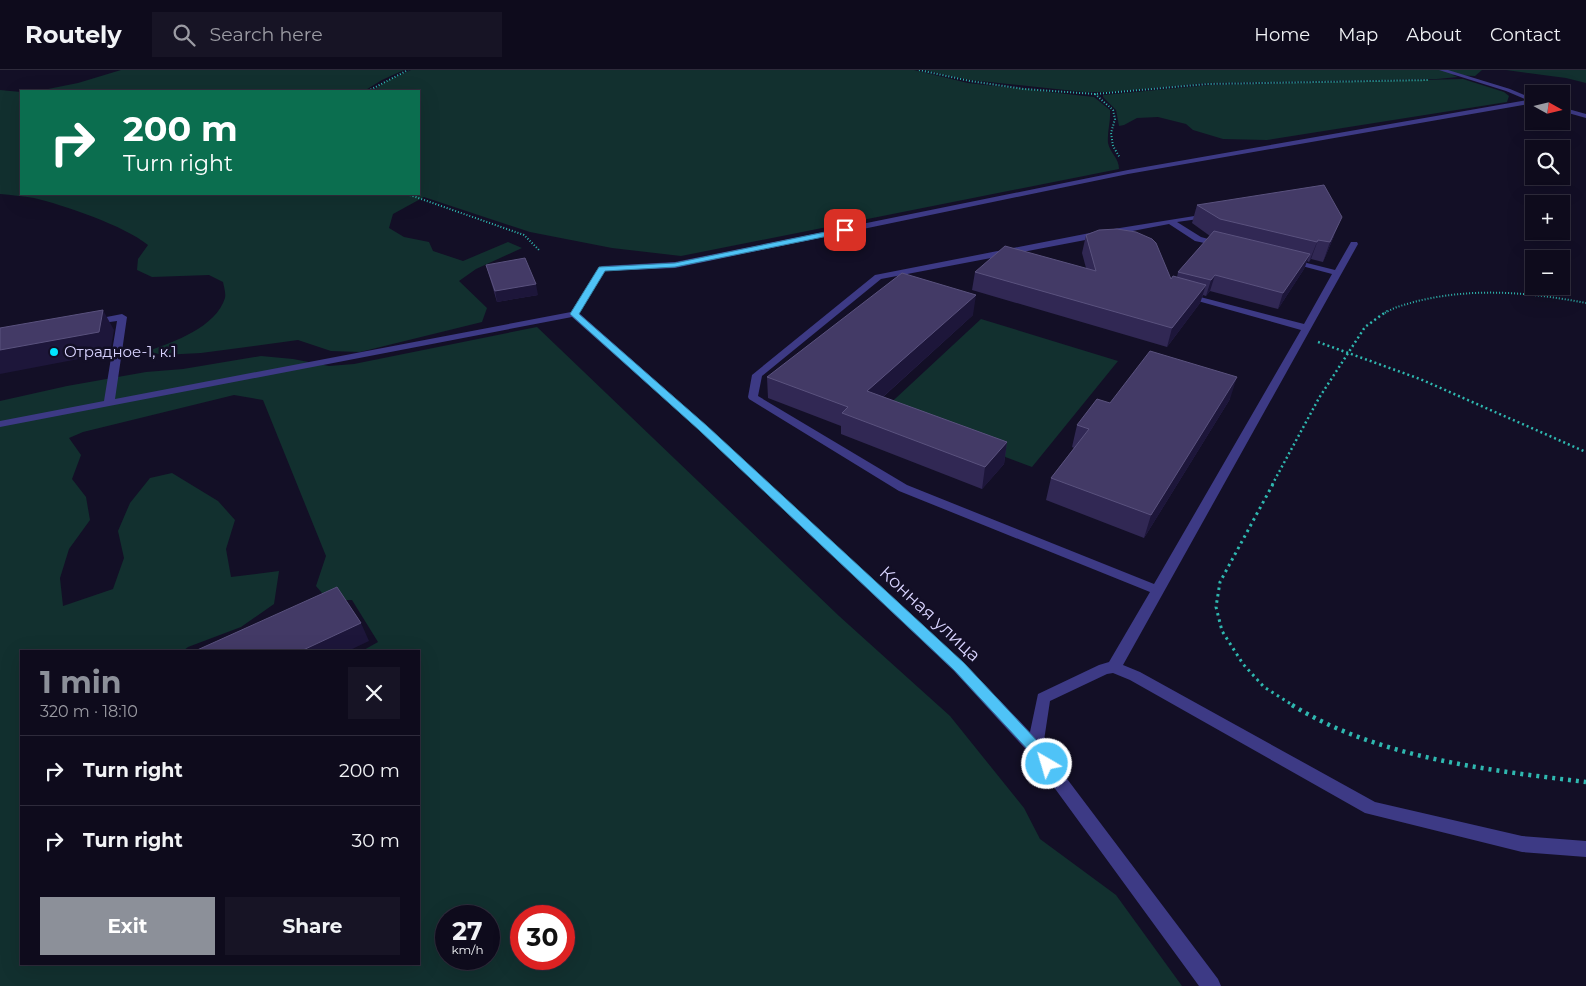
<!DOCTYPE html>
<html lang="en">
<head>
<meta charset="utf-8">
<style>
	:root { --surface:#0e0b1c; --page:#171425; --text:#f1f3f6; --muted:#9b9ba3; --line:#2e2b3b; --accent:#8c9099 }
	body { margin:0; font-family:Montserrat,sans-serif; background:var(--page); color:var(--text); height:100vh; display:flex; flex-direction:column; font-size:19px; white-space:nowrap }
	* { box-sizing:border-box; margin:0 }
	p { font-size:16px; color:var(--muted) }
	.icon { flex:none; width:28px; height:28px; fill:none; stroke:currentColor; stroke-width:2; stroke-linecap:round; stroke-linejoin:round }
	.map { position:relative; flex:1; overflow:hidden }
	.details { position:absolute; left:20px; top:580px; width:400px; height:315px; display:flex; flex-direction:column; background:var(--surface); border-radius:0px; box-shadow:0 5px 20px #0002,0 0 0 1px var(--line) }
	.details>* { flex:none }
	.hud { position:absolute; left:20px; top:20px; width:400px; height:105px; border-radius:0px; box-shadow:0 5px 20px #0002,0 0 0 1px var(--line); background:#0b6e4f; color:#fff; overflow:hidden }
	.needle { width:32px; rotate:98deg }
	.buttons { position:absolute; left:1525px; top:15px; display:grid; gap:10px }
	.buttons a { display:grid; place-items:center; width:45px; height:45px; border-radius:0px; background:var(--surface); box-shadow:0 5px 20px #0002,0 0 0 1px var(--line); font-size:25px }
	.speed { position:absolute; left:435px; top:835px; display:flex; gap:10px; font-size:25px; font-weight:700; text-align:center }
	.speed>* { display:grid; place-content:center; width:65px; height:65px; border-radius:50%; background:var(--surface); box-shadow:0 5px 20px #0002,0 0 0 1px var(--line); line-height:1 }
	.speed small { font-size:12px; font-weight:400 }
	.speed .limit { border:8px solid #d22; background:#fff; color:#111 }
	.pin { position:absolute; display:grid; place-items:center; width:42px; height:42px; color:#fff; margin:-21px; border-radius:10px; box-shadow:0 2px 8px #0006 }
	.me { position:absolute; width:55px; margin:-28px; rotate:322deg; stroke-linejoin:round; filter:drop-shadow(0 0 4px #0008) }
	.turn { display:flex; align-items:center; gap:18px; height:105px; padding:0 20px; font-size:22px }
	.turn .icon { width:65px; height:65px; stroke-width:2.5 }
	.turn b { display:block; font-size:35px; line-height:42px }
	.round { display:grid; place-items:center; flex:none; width:52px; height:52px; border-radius:0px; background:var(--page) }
	.overview { display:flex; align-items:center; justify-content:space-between; height:85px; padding:0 20px }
	h1 { font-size:30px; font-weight:700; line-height:38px; color:var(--accent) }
	.button { display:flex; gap:10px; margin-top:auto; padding:10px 20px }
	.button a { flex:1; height:58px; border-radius:0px; background:var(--accent); color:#fff; font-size:20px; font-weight:700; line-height:58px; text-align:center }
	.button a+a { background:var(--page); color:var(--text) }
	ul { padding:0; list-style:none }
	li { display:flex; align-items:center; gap:15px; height:70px; padding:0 20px; border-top:1px solid var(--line) }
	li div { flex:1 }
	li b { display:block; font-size:19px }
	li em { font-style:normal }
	header { display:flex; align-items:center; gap:30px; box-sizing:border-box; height:70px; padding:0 25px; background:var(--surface); border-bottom:1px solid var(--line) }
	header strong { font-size:24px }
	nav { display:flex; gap:28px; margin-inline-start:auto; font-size:18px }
	.search { width:350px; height:45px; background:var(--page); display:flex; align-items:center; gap:12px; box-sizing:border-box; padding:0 18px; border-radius:0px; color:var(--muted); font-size:19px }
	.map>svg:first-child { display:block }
	.green { fill:#12302f; fill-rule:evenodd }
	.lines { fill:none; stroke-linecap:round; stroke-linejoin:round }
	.path-far3 { stroke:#2fb8b0; stroke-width:2; stroke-dasharray:1 2; stroke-linecap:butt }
	.path-far2 { stroke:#2fb8b0; stroke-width:2.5; stroke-dasharray:2 3; stroke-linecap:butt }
	.path-far1 { stroke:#2fb8b0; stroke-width:3; stroke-dasharray:2.5 4; stroke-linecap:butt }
	.path { stroke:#2fb8b0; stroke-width:4.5; stroke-dasharray:3 5; stroke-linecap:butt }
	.minor { fill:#3d3a85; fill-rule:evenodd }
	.wall { fill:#312854 }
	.shaded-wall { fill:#1d163a }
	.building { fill:#433a66; stroke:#5a527e }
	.route { fill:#4fc3f7; stroke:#337fa1 }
	.poi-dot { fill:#00e5ff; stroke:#130f26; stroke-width:2 }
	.labels { text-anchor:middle; stroke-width:5; stroke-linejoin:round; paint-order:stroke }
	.far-poi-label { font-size:15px; fill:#d9d4ff; stroke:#130f26; text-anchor:start }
	.street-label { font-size:18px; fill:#d9d4ff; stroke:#130f26 }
</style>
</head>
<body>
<header>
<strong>Routely</strong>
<div class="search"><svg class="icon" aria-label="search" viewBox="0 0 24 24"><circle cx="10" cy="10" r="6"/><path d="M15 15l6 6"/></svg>Search here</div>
<nav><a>Home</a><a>Map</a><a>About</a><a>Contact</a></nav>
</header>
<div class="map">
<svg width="1586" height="916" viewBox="0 0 1586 916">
	<rect width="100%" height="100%" fill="#130f26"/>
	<path class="green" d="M 121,0 L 404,0 L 382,10 L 364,21 L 38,21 L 78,13 Z
		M 411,0 L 914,0 L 968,13 L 1094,27 L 1110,40 C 1111,51 1107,61 1108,73 C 1110,83 1119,88 1119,99 L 681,186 L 612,178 L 530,162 L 424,127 L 393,144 L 389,158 L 404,167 L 429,172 L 433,181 L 463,191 L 508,172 L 522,178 L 476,199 L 459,211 L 487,238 L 482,252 L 360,282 L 331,281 L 298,270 L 201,283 L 162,285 L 148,281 C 174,272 216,257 225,228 C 226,223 224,217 223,212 L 209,205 L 152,207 L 137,200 L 138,189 L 148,175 C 125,156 64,135 34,128 C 23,126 11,125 0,124 L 0,20 L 21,22 L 21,124 L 419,124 L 419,21 L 372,21 L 387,11 Z
		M 924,0 L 1482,0 L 1475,6 L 1452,5 L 1458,7 L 1437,9 L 1206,13 L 1108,22 L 1084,22 L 970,10 Z
		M 1506,0 L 1586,0 L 1586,13 L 1566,8 Z
		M 1463,9 L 1504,22 L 1509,26 L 1507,32 L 1267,70 L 1223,69 L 1193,60 L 1186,54 L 1158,47 L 1137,48 L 1124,55 L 1119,56 L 1116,40 L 1103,27 L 1103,25 L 1210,15 Z
		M 981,249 L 1118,291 L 1032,397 L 882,341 Z
		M 537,257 L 839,546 L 950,646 L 1024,738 L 1040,769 L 1116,825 L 1182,916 L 0,916 L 0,331 L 67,316 L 146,302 L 183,299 L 261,286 L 293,289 L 329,296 L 354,294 ZM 234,325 L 263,330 L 326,486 L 316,516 L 328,530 L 352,530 L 378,572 L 362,581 L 419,581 L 419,894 L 21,894 L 21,581 L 183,581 L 188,577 L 241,557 L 274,534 L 279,501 L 231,507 L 226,479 L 235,450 L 218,431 L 172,403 L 150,408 L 130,433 L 118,461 L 124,488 L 113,519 L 63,536 L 60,508 L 69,479 L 90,450 L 86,427 L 72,409 L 81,385 L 69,368 L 83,362 ZM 446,846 L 489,846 L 489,889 L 446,889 ZM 521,846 L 564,846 L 564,889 L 521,889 Z"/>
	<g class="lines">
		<path class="path-far3" d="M 919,0 L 970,11 L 1024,19 L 1095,24 L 1207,14 L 1429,10
			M 368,21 L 408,0
			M 1095,24 L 1113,40 L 1115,49 L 1111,63 L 1113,76 L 1120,88
			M 407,124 L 524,165 L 540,181
			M 1385,243 C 1394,237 1404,235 1414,232 C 1471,217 1529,222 1586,233"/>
		<path class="path-far2" d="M 1318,272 L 1420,309 L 1586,382
			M 1272,415 L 1319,328 L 1365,257 L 1387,241"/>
		<path class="path-far1" d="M 1273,414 L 1220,512 L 1216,537 L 1222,561 L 1243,594 L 1264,617 L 1294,636"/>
		<path class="path" d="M 1292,635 C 1378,688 1487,700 1586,712"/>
		<path class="minor" d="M 1439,0 L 1448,0 L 1510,19 L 1534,29 L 1534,33 L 1128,104 L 675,198 L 605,201 L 579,243 L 707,356 L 964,593 L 1030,662 L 1038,624 L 1099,595 L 1109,592 L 1150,522 L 899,421 L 749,329 L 748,327 L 752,305 L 875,205 L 1095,162 L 1213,143 L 1213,147 L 1177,152 L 1201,167 L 1223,173 L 1223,177 L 1195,171 L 1169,154 L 881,209 L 762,306 L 758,326 L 907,415 L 1154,514 L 1301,260 L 1180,226 L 1185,223 L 1304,254 L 1332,204 L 1287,192 L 1291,189 L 1335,200 L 1351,172 L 1357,172 L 1358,174 L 1123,595 L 1140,602 L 1375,732 L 1522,766 L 1586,771 L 1586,787 L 1522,782 L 1365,743 L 1130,610 L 1113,603 L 1107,604 L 1050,631 L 1043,677 L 1218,909 L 1221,916 L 1199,916 L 1029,683 L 954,601 L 699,360 L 572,247 L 0,357 L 0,351 L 104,331 L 117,251 L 88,255 L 86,253 L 91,250 L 122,244 L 127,247 L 115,329 L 571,242 L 598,199 L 602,196 L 675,192 L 1128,100 L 1527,30 L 1506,21 Z
			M 1561,37 L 1586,44 L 1586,48 L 1561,41 Z"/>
	</g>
	<path class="wall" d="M 1197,135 L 1334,166 L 1323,192 L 1311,189 L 1309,192 L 1307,191 L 1304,199 L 1278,239 L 1210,221 L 1206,226 L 1203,225 L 1200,233 L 1167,277 L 972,220 L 975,202 L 1086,198 L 1082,183 L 1086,165 L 1171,209 L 1177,207 L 1178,202 L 1210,166 L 1192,153 Z
		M 486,195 L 538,225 L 497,232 L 489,205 Z
		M 973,245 L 883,327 L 1007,372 L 1004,394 L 982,419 L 841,364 L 841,356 L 768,328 L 767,307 Z
		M 1230,329 L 1144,468 L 1046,430 L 1051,408 L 1074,378 L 1072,377 L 1077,355 L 1110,333 Z"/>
	<path class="shaded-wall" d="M 1342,147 L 1334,166 L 1323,192 L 1330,172 Z
		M 1318,170 L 1311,189 L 1309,192 L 1317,172 Z
		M 1310,184 L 1304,199 L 1278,239 L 1283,223 Z
		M 1215,205 L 1210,221 L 1206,226 L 1211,210 Z
		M 536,214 L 538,225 L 497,232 L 495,221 Z
		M 1206,215 L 1200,233 L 1167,277 L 1172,258 Z
		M 976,225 L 973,245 L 866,342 L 867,321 Z
		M 103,240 L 114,260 L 110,283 L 0,304 L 0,280 Z
		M 1237,307 L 1230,329 L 1144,468 L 1151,445 Z
		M 1007,372 L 1004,394 L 982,419 L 985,397 Z
		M 361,553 L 369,571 L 348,581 L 301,581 Z"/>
	<path class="building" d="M 1324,115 L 1342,147 L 1330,172 L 1318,170 L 1317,172 L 1220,149 L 1197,135 Z
		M 1117,159 L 1136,162 L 1152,169 L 1156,173 L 1171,209 L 1173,206 L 1206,215 L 1172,258 L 975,202 L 1005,176 L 1096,201 L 1086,165 L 1099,160 Z
		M 1214,161 L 1310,184 L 1283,223 L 1215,205 L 1211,210 L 1178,202 Z
		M 525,188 L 536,214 L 495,221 L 486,195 Z
		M 902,203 L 976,225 L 867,321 L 1007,372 L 985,397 L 842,343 L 848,337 L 767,307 Z
		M 103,240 L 99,262 L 0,280 L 0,258 Z
		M 1150,281 L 1237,307 L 1151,445 L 1051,408 L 1089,359 L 1077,355 L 1097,329 L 1110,333 Z
		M 337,517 L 361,553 L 301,581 L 195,581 Z"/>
	<path class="route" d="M 845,158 L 849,160 L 848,162 L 675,197 L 605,201 L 579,244 L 707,356 L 964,593 L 1040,674 L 1054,694 L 1052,698 L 1047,700 L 1042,698 L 1030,682 L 954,600 L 699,360 L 570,244 L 599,197 L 675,193 Z"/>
	<circle class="poi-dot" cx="54" cy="282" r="5"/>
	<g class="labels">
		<g class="far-poi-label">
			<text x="64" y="287">Отрадное-1, к.1</text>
		</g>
		<g class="street-label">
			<text transform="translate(930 544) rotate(43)" y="6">Конная улица</text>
		</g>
	</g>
</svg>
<div class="buttons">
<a><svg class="needle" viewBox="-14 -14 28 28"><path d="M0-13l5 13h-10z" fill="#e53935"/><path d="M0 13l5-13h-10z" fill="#9b9ba3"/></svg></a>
<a><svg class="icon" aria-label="search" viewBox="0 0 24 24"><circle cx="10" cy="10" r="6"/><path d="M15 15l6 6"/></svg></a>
<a>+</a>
<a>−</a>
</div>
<div class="speed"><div>27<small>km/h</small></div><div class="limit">30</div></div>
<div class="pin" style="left:845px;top:160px;background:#d93025"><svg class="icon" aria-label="arrive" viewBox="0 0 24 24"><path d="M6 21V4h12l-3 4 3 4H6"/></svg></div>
<svg class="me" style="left:1047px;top:694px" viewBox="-20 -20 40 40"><circle r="17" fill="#4fc3f7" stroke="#fff" stroke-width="3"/><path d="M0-11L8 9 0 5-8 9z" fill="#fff"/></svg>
<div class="hud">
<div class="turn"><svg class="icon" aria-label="right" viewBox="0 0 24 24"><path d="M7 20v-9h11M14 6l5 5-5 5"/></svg><div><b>200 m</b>Turn right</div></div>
</div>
<section class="details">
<div class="overview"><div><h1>1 min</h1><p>320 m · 18:10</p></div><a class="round"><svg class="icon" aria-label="close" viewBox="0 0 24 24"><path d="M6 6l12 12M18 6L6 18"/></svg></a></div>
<ul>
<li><svg class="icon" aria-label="right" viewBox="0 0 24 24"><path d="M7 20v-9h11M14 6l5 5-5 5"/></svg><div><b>Turn right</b></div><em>200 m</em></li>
<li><svg class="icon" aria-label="right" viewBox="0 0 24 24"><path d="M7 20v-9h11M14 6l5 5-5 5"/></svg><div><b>Turn right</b></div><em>30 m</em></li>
</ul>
<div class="button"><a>Exit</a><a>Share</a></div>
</section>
</div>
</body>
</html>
